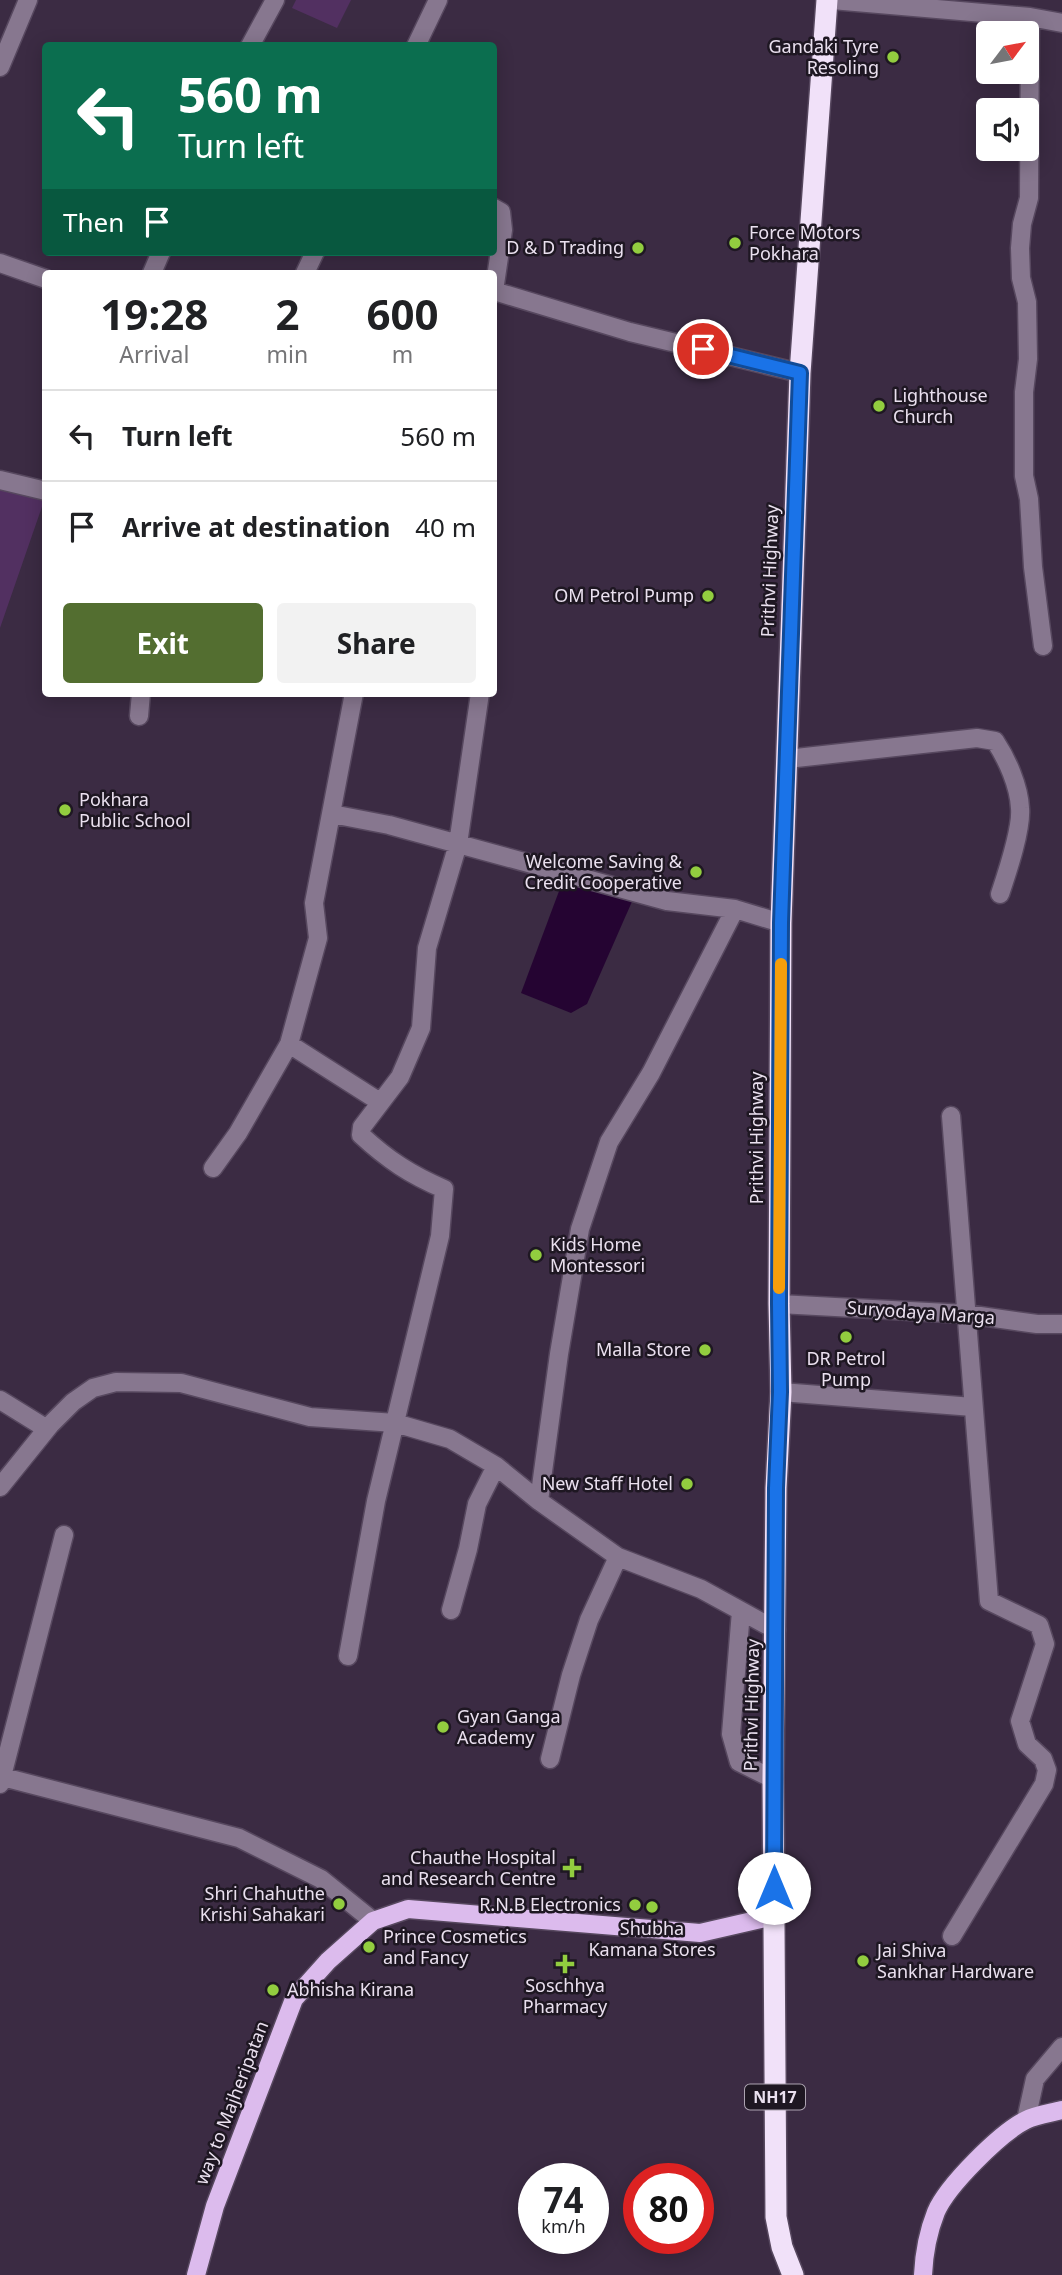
<!DOCTYPE html>
<html lang="en">
<head>
<meta charset="utf-8">
<style>
	:root { --surface:#fff; --page:#f2f2f2; --text:#202124; --muted:#757577; --line:#e0e0e0; --accent:#536e30 }
	body { margin:0; font-family:"Noto Sans",sans-serif; background:var(--page); color:var(--text); height:100vh; display:flex; flex-direction:column; font-size:26px; white-space:nowrap }
	* { box-sizing:border-box; margin:0 }
	p { font-size:23px; color:var(--muted) }
	.icon { flex:none; width:38px; height:38px; fill:none; stroke:currentColor; stroke-width:2; stroke-linecap:round; stroke-linejoin:round }
	.map { position:relative; flex:1; overflow:hidden }
	.panel { position:absolute; left:42px; top:270px; width:455px; height:427px; display:flex; flex-direction:column; background:var(--surface); border-radius:7px; box-shadow:0 4px 18px #0003 }
	.panel>* { flex:none }
	.guide { position:absolute; left:42px; top:42px; width:455px; height:214px; border-radius:7px; box-shadow:0 4px 18px #0003; background:#0b6e4f; color:#fff; overflow:hidden }
	.needle { width:46px; rotate:58deg }
	.fabs { position:absolute; left:976px; top:21px; display:grid; gap:14px }
	.fabs a { display:grid; place-items:center; width:63px; height:63px; border-radius:7px; background:var(--surface); box-shadow:0 4px 18px #0003; font-size:35px }
	.speed { position:absolute; left:518px; top:2163px; display:flex; gap:14px; font-size:35px; font-weight:700; text-align:center }
	.speed>* { display:grid; place-content:center; width:91px; height:91px; border-radius:50%; background:var(--surface); box-shadow:0 4px 18px #0003; line-height:1 }
	.speed small { font-size:18px; font-weight:400 }
	.speed .limit { border:10px solid #d22; background:#fff; color:#111 }
	.pin { position:absolute; display:grid; place-items:center; width:60px; height:60px; color:#fff; margin:-30px; border:4px solid #fff; border-radius:50%; box-shadow:0 2px 7px #0007 }
	.me { position:absolute; width:77px; margin:-38px; rotate:0deg; stroke-linejoin:round; filter:drop-shadow(0 0 5px #0008) }
	.turn { display:flex; align-items:center; gap:24px; height:147px; padding:0 21px; font-size:32px }
	.turn .icon { width:91px; height:91px; stroke-width:2.5 }
	.turn b { display:block; font-size:49px; line-height:60px }
	.then { display:flex; align-items:center; height:66px; padding:0 21px; background:#0003; gap:14px; font-size:26px }
	.eta { display:flex; justify-content:space-evenly; align-items:center; height:119px; text-align:center }
	.eta b { font-size:42px; font-weight:700; line-height:49px }
	.action { display:flex; gap:14px; margin-top:auto; padding:14px 21px }
	.action a { flex:1; height:80px; border-radius:7px; background:var(--accent); color:#fff; font-size:28px; font-weight:700; line-height:80px; text-align:center }
	.action a+a { background:var(--page); color:var(--text) }
	ul { padding:0; list-style:none }
	li { display:flex; align-items:center; gap:21px; height:91px; padding:0 21px; border-top:2px solid var(--line) }
	li div { flex:1 }
	li b { display:block; font-size:26px }
	li em { font-style:normal }
	.map>svg:first-child { display:block }
	.green { fill:#523061 }
	.water { fill:#250432 }
	.lines { fill:none; stroke-linecap:round; stroke-linejoin:round }
	.minor-casing { stroke:#57485f; stroke-width:21 }
	.major-casing { stroke:#57485f; stroke-width:21 }
	.highway-casing { stroke:#57485f; stroke-width:24 }
	.minor { stroke:#87778f; stroke-width:18 }
	.major { stroke:#dcbbed; stroke-width:18 }
	.highway { stroke:#f1e1f9; stroke-width:21 }
	.route-casing { stroke:#114b97; stroke-width:18 }
	.route { stroke:#1a73e8; stroke-width:12 }
	.slow { stroke:#f59e0b; stroke-width:12 }
	.poi-dot { fill:#92cd3f; stroke:#1e1722; stroke-width:2.5 }
	.labels { text-anchor:middle; stroke-width:5; stroke-linejoin:round; paint-order:stroke }
	.shield { fill:#1e1722; stroke:#ada4b2; stroke-width:2 }
	.shield-label { font-size:16px; font-weight:bold; fill:#eae0ef }
	.poi-label { font-size:18px; fill:#eae0ef; stroke:#1e1722; text-anchor:end }
	.street-label { font-size:18px; fill:#eae0ef; stroke:#1e1722 }
</style>
</head>
<body>
<div class="map">
<svg width="1062" height="2275" viewBox="0 0 1062 2275">
	<rect width="100%" height="100%" fill="#3b2b43"/>
	<path class="green" d="M 296,0 L 351,0 L 337,28 L 292,8 Z
		M 0,490 L 45,498 L 0,628 Z"/>
	<path class="water" d="M 565,875 L 634,897 L 587,1004 L 571,1013 L 521,993 Z"/>
	<g class="lines">
		<defs>
			<path id="minor" d="M 832,0 L 1030,17 L 1062,23
				M 1030,17 L 1029,198 L 1022,224 L 1020,248 L 1021,278 L 1027,302 L 1028,359 L 1024,392 L 1024,476 L 1029,499 L 1033,567 L 1043,646
				M 250,46 L 275,0
				M 416,46 L 438,0
				M 0,67 L 28,0
				M 494,208 L 501,212 L 503,230 L 494,291 L 630,332 L 800,373
				M 0,263 L 46,279
				M 152,273 L 161,252
				M 305,273 L 315,252
				M 0,480 L 46,491
				M 139,716 L 141,693
				M 787,759 L 977,738 L 995,741 C 1007,759 1019,786 1020,808 C 1022,829 1007,873 1000,894
				M 332,814 L 389,825 L 667,901 L 735,909 L 781,923
				M 289,1044 L 380,1102
				M 951,1116 L 989,1601 L 1039,1625 L 1045,1644 L 1020,1721 L 1027,1744 L 1043,1759 L 1047,1770 L 1044,1784 L 952,1936
				M 213,1168 L 238,1133 L 289,1044 L 318,938 L 314,903 L 354,693
				M 779,1304 L 966,1314 L 1037,1324 L 1062,1324
				M 781,1392 L 973,1407
				M 0,1400 L 47,1429
				M 0,1487 L 50,1425 L 73,1402 L 93,1388 L 116,1382 L 181,1383 L 310,1417 L 395,1423 L 450,1439 L 496,1466 L 539,1501 L 618,1557 L 701,1589 L 776,1630
				M 539,1501 L 559,1354 L 580,1229 L 609,1142 L 651,1073 L 735,909
				M 451,1610 L 468,1549 L 477,1504 L 496,1466
				M 741,1611 L 731,1734 L 739,1762 L 773,1779
				M 348,1656 L 376,1501 L 440,1236 L 444,1189 C 411,1175 388,1160 361,1135 L 362,1127 L 400,1077 L 421,1028 L 427,948 L 458,844 L 480,693
				M 550,1759 L 571,1675 L 589,1620 L 618,1557
				M 3,1777 L 239,1838 L 321,1879 L 373,1921
				M 0,1784 L 64,1535
				M 1026,2120 L 1035,2079 L 1062,2047"/>
			<path id="major" d="M 196,2275 L 215,2206 L 294,1999 L 328,1961 L 373,1921 L 408,1909 L 700,1933 L 774,1916
				M 923,2275 C 924,2254 928,2232 936,2212 C 947,2186 1000,2133 1026,2120 C 1036,2115 1051,2113 1062,2110"/>
			<path id="highway" d="M 793,2275 L 782,2247 L 776,2217 L 773,1779 L 776,1488 L 781,1392 L 779,1304 L 781,923 L 800,373 L 827,0"/>
		</defs>
		<use href="#minor" class="minor-casing"/>
		<use href="#major" class="major-casing"/>
		<use href="#highway" class="highway-casing"/>
		<use href="#minor" class="minor"/>
		<use href="#major" class="major"/>
		<use href="#highway" class="highway"/>
	</g>
	<g class="lines">
		<defs>
			<path id="route" d="M 703,349 L 800,373 L 781,923 L 779,1304 L 780,1392 L 776,1488 L 774,1888"/>
		</defs>
		<use href="#route" class="route-casing"/>
		<use href="#route" class="route"/>
		<path class="slow" d="M 779,1288 L 781,964"/>
	</g>
	<g class="poi-dot">
		<circle cx="893" cy="57" r="7"/>
		<circle cx="735" cy="243" r="7"/>
		<circle cx="638" cy="248" r="7"/>
		<circle cx="879" cy="406" r="7"/>
		<circle cx="708" cy="596" r="7"/>
		<circle cx="65" cy="810" r="7"/>
		<circle cx="696" cy="872" r="7"/>
		<circle cx="536" cy="1255" r="7"/>
		<circle cx="846" cy="1337" r="7"/>
		<circle cx="705" cy="1350" r="7"/>
		<circle cx="687" cy="1484" r="7"/>
		<circle cx="443" cy="1727" r="7"/>
		<path d="M568.5 1857.5h7v7h7v7h-7v7h-7v-7h-7v-7h7z"/>
		<circle cx="339" cy="1904" r="7"/>
		<circle cx="635" cy="1905" r="7"/>
		<circle cx="652" cy="1907" r="7"/>
		<circle cx="369" cy="1947" r="7"/>
		<circle cx="863" cy="1961" r="7"/>
		<path d="M561.5 1953.5h7v7h7v7h-7v7h-7v-7h-7v-7h7z"/>
		<circle cx="273" cy="1990" r="7"/>
	</g>
	<g class="labels">
		<rect class="shield" x="745" y="2084.5" width="60" height="25" rx="5"/>
		<g class="shield-label">
			<text x="775" y="2103">NH17</text>
		</g>
		<g class="poi-label">
			<text x="879" y="53">Gandaki Tyre<tspan x="879" dy="21">Resoling</tspan></text>
			<text x="749" y="239" text-anchor="start">Force Motors<tspan x="749" dy="21">Pokhara</tspan></text>
			<text x="624" y="254">D &amp; D Trading</text>
			<text x="893" y="402" text-anchor="start">Lighthouse<tspan x="893" dy="21">Church</tspan></text>
			<text x="694" y="602">OM Petrol Pump</text>
			<text x="79" y="806" text-anchor="start">Pokhara<tspan x="79" dy="21">Public School</tspan></text>
			<text x="682" y="868">Welcome Saving &amp;<tspan x="682" dy="21">Credit Cooperative</tspan></text>
			<text x="550" y="1251" text-anchor="start">Kids Home<tspan x="550" dy="21">Montessori</tspan></text>
			<text x="691" y="1356">Malla Store</text>
			<text x="846" y="1365" text-anchor="middle">DR Petrol<tspan x="846" dy="21">Pump</tspan></text>
			<text x="673" y="1490">New Staff Hotel</text>
			<text x="457" y="1723" text-anchor="start">Gyan Ganga<tspan x="457" dy="21">Academy</tspan></text>
			<text x="556" y="1864">Chauthe Hospital<tspan x="556" dy="21">and Research Centre</tspan></text>
			<text x="325" y="1900">Shri Chahuthe<tspan x="325" dy="21">Krishi Sahakari</tspan></text>
			<text x="621" y="1911">R.N.B Electronics</text>
			<text x="652" y="1935" text-anchor="middle">Shubha<tspan x="652" dy="21">Kamana Stores</tspan></text>
			<text x="383" y="1943" text-anchor="start">Prince Cosmetics<tspan x="383" dy="21">and Fancy</tspan></text>
			<text x="877" y="1957" text-anchor="start">Jai Shiva<tspan x="877" dy="21">Sankhar Hardware</tspan></text>
			<text x="565" y="1992" text-anchor="middle">Soschhya<tspan x="565" dy="21">Pharmacy</tspan></text>
			<text x="287" y="1996" text-anchor="start">Abhisha Kirana</text>
		</g>
		<g class="street-label">
			<text transform="translate(770 571) rotate(-88)" y="6">Prithvi Highway</text>
			<text transform="translate(757 1138) rotate(-90)" y="6">Prithvi Highway</text>
			<text transform="translate(921 1313) rotate(4)" y="6">Suryodaya Marga</text>
			<text transform="translate(752 1705) rotate(-89)" y="6">Prithvi Highway</text>
			<text transform="translate(232 2103) rotate(-69)" y="6">way to Majheripatan</text>
		</g>
	</g>
</svg>
<div class="fabs">
<a><svg class="needle" viewBox="-14 -14 28 28"><path d="M0-13l5 13h-10z" fill="#e53935"/><path d="M0 13l5-13h-10z" fill="#757577"/></svg></a>
<a><svg class="icon" aria-label="sound" viewBox="0 0 24 24"><path d="M4 9h4l5-4v14l-5-4H4zM17 9q2 3 0 6"/></svg></a>
</div>
<div class="speed"><div>74<small>km/h</small></div><div class="limit">80</div></div>
<div class="pin" style="left:703px;top:349px;background:#d93025"><svg class="icon" aria-label="arrive" viewBox="0 0 24 24"><path d="M6 21V4h12l-3 4 3 4H6"/></svg></div>
<svg class="me" style="left:774px;top:1888px" viewBox="-20 -20 40 40"><circle r="19" fill="#fff"/><path d="M0-13L10 11 0 6-10 11z" fill="#1a73e8"/></svg>
<div class="guide">
<div class="turn"><svg class="icon" aria-label="left" viewBox="0 0 24 24"><path d="M17 20v-9H6M10 6l-5 5 5 5"/></svg><div><b>560 m</b>Turn left</div></div>
<div class="then">Then<svg class="icon" aria-label="arrive" viewBox="0 0 24 24"><path d="M6 21V4h12l-3 4 3 4H6"/></svg></div>
</div>
<section class="panel">
<div class="eta">
<div><b>19:28</b><p>Arrival</p></div>
<div><b>2</b><p>min</p></div>
<div><b>600</b><p>m</p></div>
</div>
<ul>
<li><svg class="icon" aria-label="left" viewBox="0 0 24 24"><path d="M17 20v-9H6M10 6l-5 5 5 5"/></svg><div><b>Turn left</b></div><em>560 m</em></li>
<li><svg class="icon" aria-label="arrive" viewBox="0 0 24 24"><path d="M6 21V4h12l-3 4 3 4H6"/></svg><div><b>Arrive at destination</b></div><em>40 m</em></li>
</ul>
<div class="action"><a>Exit</a><a>Share</a></div>
</section>
</div>
</body>
</html>
